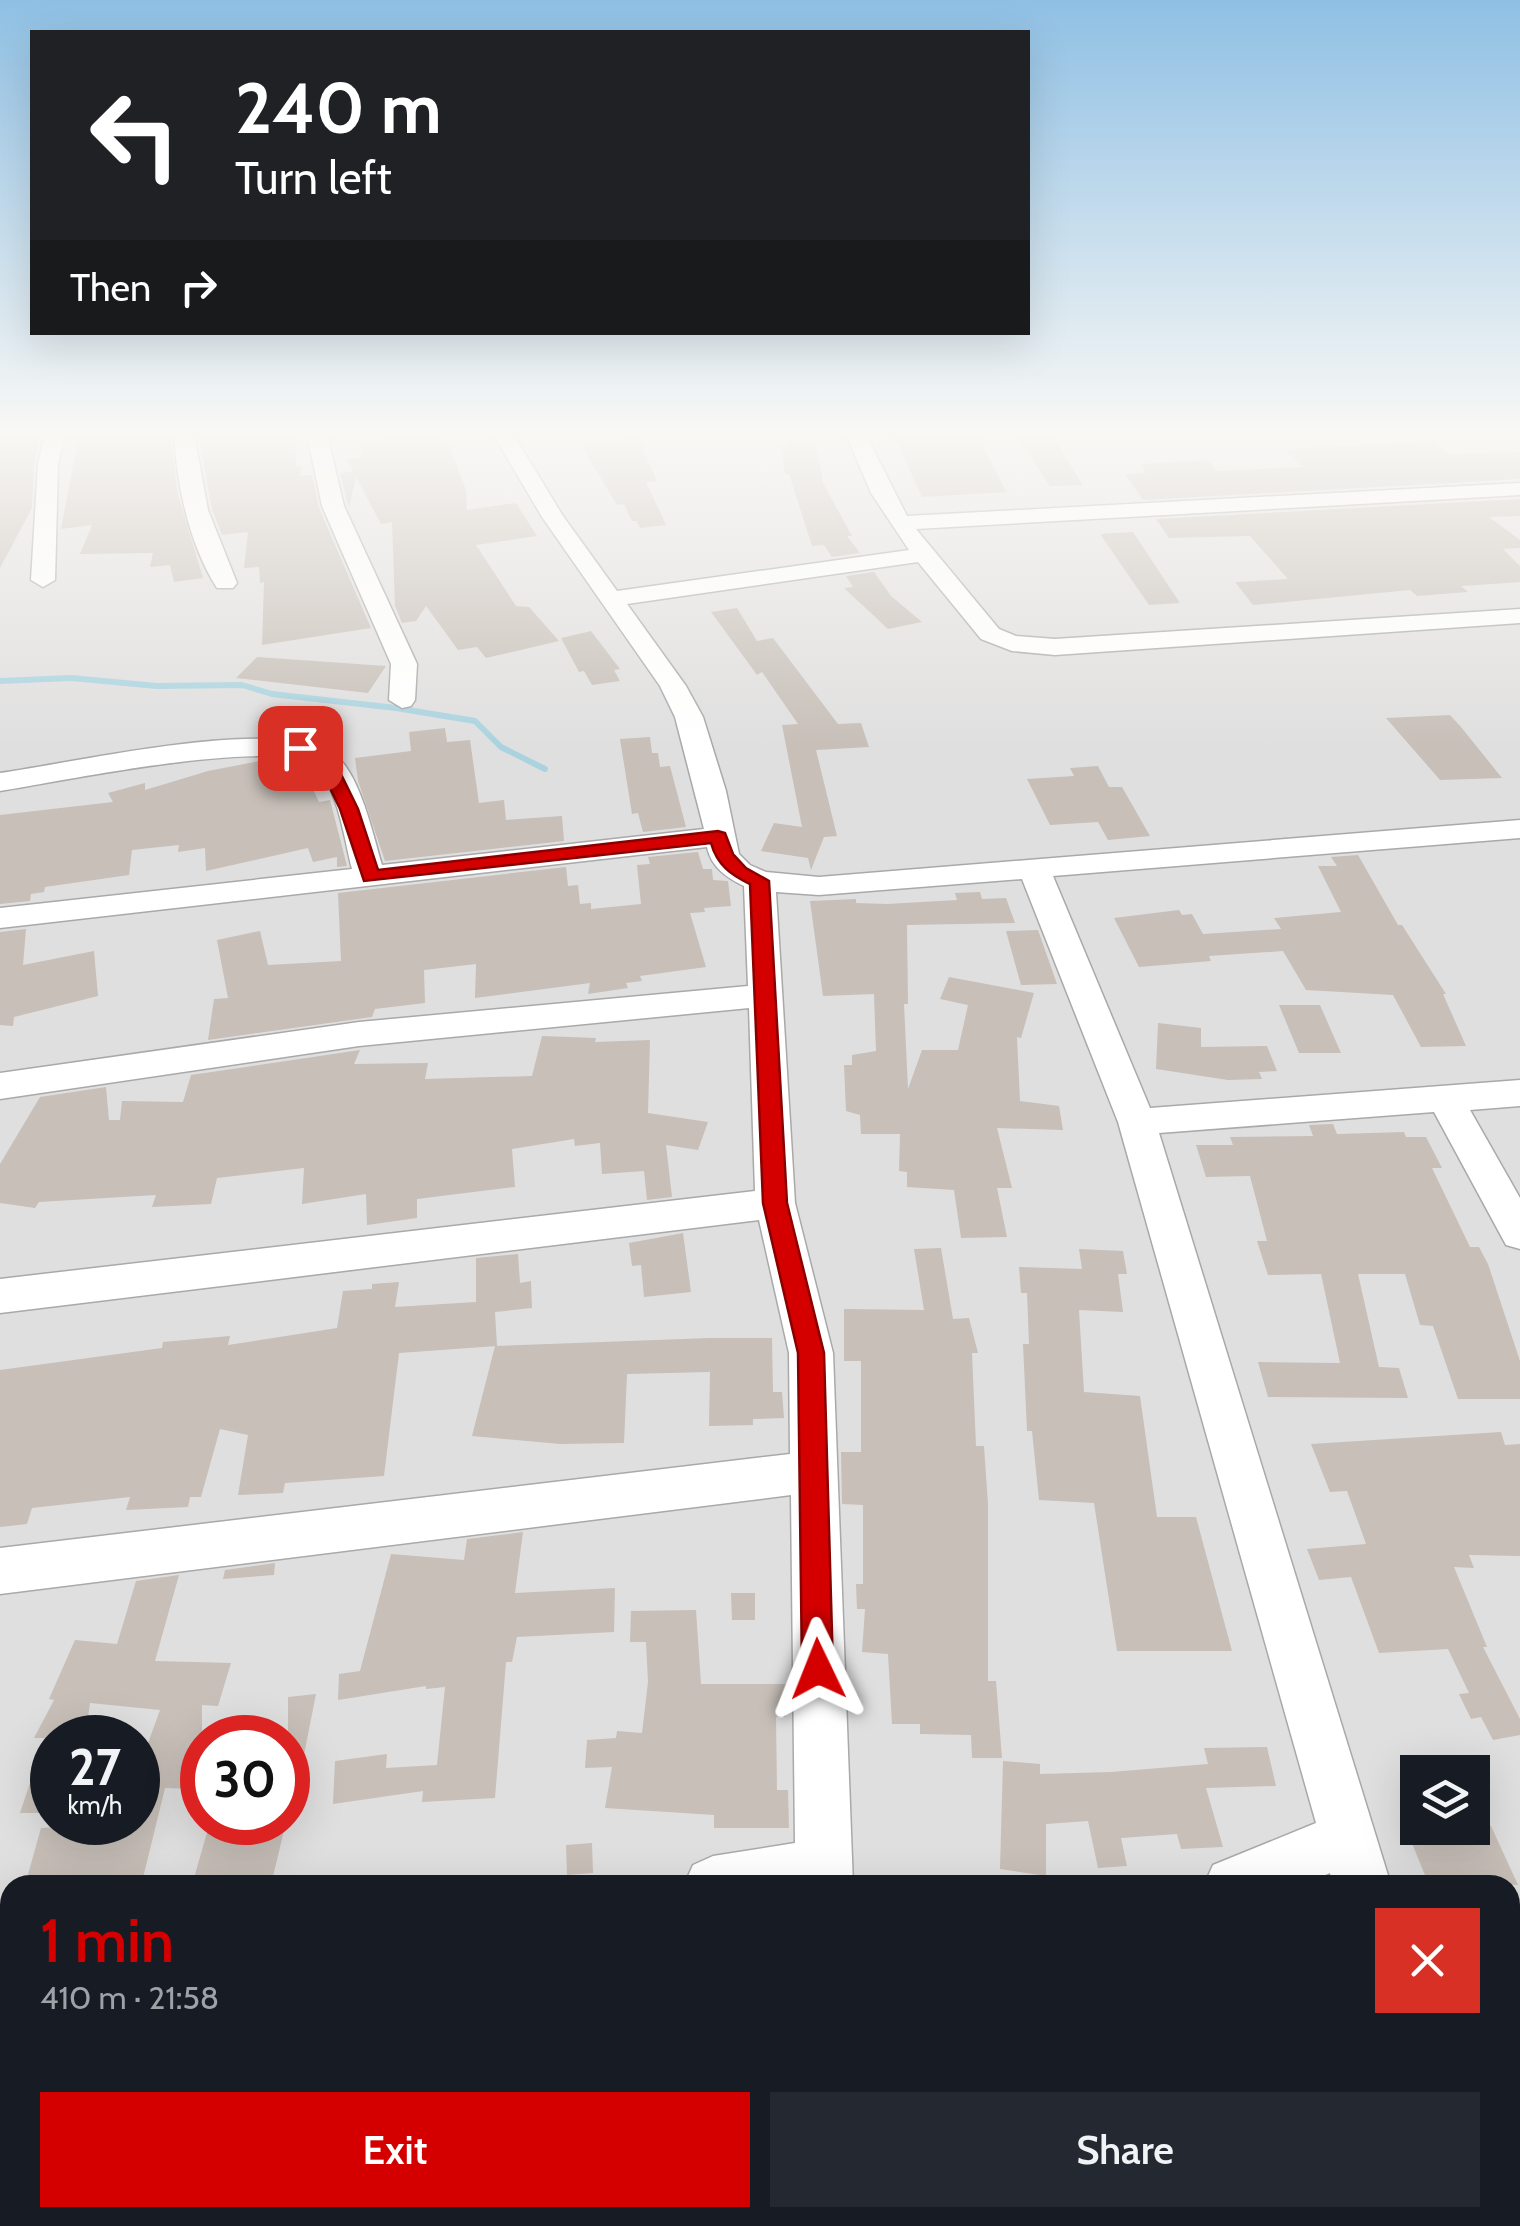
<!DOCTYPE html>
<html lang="en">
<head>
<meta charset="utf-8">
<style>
	:root { --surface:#171b24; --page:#242831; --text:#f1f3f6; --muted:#9ea1a6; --accent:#d40000 }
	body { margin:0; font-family:Cabin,sans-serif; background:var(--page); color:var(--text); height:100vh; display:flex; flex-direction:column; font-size:38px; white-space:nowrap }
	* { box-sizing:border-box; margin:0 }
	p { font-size:32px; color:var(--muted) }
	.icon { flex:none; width:55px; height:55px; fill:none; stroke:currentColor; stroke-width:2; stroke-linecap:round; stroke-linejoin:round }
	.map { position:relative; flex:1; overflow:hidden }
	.details { position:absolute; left:0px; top:1875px; width:1520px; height:352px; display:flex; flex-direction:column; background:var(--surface); border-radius:30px 30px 0 0; box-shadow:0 10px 40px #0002 }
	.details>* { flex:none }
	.hud { position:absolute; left:30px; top:30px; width:1000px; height:305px; border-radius:0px; box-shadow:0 10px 40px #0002; background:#202124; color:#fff; overflow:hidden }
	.controls { position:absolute; left:1400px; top:1755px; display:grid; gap:20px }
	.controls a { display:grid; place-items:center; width:90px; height:90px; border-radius:0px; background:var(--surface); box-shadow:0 10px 40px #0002; font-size:50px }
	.speed { position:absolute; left:30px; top:1715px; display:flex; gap:20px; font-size:50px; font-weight:700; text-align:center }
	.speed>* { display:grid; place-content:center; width:130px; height:130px; border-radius:50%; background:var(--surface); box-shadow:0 10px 40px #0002; line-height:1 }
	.speed small { font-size:25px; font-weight:400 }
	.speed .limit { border:15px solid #d22; background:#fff; color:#111 }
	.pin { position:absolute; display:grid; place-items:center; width:85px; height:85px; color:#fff; margin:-42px; border-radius:20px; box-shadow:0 5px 15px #0006 }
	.me { position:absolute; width:110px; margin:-55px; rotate:358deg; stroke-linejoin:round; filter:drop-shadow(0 0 8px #0008) }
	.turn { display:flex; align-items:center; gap:35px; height:210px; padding:0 40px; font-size:45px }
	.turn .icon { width:130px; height:130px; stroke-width:2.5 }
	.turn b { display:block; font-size:70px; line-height:85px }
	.then { display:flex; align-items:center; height:95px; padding:0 40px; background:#0003; gap:20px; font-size:38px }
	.round { display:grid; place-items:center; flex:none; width:105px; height:105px; border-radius:0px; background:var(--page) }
	.head { display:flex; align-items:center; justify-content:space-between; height:170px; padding:0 40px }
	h1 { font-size:60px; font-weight:600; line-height:75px; color:var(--accent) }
	.button { display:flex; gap:20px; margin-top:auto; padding:20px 40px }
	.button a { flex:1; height:115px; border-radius:0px; background:var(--accent); color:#fff; font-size:40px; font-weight:600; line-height:115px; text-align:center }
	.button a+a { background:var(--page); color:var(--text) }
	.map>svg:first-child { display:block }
	.residential { fill:#e0dfdf; fill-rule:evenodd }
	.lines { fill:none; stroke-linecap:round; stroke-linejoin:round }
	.stream { stroke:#aad3df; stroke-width:6 }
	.building { fill:#c7bfb8 }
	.minor-casing { stroke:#a9a9a9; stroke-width:3 }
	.minor { fill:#fff; fill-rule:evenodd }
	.route { fill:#d40000; stroke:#8a0000; stroke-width:2.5 }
</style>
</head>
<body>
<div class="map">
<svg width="1520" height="2226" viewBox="0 0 1520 2226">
	<rect width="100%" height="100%" fill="#f2efe9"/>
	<path class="residential" d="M 0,434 L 1520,434 L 1520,2226 L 0,2226 ZM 52,1738 L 138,1738 L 138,1822 L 52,1822 ZM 202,1738 L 288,1738 L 288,1822 L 202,1822 ZM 1418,1772 L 1472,1772 L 1472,1828 L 1418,1828 ZM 10,1885 L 1510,1885 L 1510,2218 L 10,2218 Z"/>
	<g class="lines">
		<path class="stream" d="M 0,681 L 71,678 L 157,686 L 242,685 L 272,694 L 396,708 L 475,721 L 501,747 L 545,769"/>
	</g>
	<path class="building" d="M 0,434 L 41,434 L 34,464 L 32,508 L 0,568 Z
		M 79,434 L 170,434 L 178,495 L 203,578 L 174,582 L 170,565 L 150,567 L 153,553 L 80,554 L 92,525 L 61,529 Z
		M 198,434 L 232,434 L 231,438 L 295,434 L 296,466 L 302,466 L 300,476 L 312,475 L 319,508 L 371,628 L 262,645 L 264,582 L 260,583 L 259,567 L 244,568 L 248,532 L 222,535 L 212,509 Z
		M 438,434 L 442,444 L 448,443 L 466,490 L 467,510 L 516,503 L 537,536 L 476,545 L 516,606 L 529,607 L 559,641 L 486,658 L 477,647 L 458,650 L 426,606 L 416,621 L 402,623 L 395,606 L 392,522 L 381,524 L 356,477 L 349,508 L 340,473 L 353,472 L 346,459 L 362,458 L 359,442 Z
		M 977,434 L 1006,492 L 922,497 L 894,437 Z
		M 1015,434 L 1051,434 L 1083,485 L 1050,486 Z
		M 638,438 L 657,481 L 646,482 L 666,525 L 640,528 L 637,521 L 632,521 L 624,504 L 617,505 L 583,449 L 587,448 L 584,443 Z
		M 786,442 L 816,442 L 823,483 L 852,536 L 847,536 L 860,553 L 832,557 L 824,545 L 812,546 L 789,474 L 785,474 L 781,447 L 787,447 Z
		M 1434,442 L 1449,454 L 1520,452 L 1520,479 L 1143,500 L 1125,474 L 1146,473 L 1141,464 L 1207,460 L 1217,471 L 1304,467 L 1284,449 Z
		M 1520,499 L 1520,516 L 1489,517 L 1520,540 L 1520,548 L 1503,549 L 1520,566 L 1520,582 L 1461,586 L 1468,592 L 1417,596 L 1410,590 L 1253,605 L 1235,582 L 1288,579 L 1250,536 L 1169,538 L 1156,519 Z
		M 1133,532 L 1180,603 L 1149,605 L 1100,534 Z
		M 874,572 L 891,596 L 922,622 L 888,629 L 844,588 L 853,587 L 846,576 Z
		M 737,608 L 757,641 L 773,638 L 838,724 L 861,723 L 869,747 L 816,750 L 837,836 L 824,837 L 811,870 L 808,858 L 761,851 L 774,823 L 802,827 L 782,725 L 798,724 L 762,672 L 757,675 L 711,612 Z
		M 591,631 L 620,669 L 614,670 L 620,681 L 592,685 L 584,671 L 579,672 L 561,638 Z
		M 257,657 L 386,666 L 368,693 L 236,678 Z
		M 1450,715 L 1461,727 L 1502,778 L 1440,780 L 1386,718 Z
		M 445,728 L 447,742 L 470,740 L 479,803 L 504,800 L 506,820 L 562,816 L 564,841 L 385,861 L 358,781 L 355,758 L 411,751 L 409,732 Z
		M 650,737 L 652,753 L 658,753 L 660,767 L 670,766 L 686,827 L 643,832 L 638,813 L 632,814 L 620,739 Z
		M 265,760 L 283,762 L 293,781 L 299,779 L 302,785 L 310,783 L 319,802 L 330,800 L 347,866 L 337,867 L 337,857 L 313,862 L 308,848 L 206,871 L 205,848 L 178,852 L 179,845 L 132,850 L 129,875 L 45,887 L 44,892 L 31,894 L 30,901 L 0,904 L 0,815 L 113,802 L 108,793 L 145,783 L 145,790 L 208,771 Z
		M 1098,766 L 1109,787 L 1122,787 L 1150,836 L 1108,840 L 1098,822 L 1050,825 L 1027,779 L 1074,776 L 1070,768 Z
		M 698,852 L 703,869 L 712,869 L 713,880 L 728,881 L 731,906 L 704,908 L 705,912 L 690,913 L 706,967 L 640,976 L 642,981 L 626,983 L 628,988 L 588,994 L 590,983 L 475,998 L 476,964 L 424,970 L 425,1003 L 375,1009 L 372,1017 L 208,1040 L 214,999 L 228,998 L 217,940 L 260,931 L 268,965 L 341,961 L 338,893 L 566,867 L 568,886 L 578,885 L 580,904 L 591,903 L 591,909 L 641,904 L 637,865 L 650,864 L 648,857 Z
		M 1358,855 L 1398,925 L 1402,925 L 1446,994 L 1443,994 L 1466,1046 L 1421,1047 L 1393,995 L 1306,990 L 1283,951 L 1209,956 L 1211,961 L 1139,967 L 1114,918 L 1179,910 L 1182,915 L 1192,914 L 1203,934 L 1281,929 L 1274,918 L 1341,912 L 1318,866 L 1337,866 L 1331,857 Z
		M 980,892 L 982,899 L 1006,898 L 1015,923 L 907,925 L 908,1004 L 904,1004 L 908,1089 L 922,1050 L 958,1050 L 968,1005 L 940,999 L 949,977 L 1034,993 L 1021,1038 L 1017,1037 L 1020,1101 L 1059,1106 L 1063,1130 L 997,1128 L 1012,1188 L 997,1188 L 1007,1237 L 961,1238 L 954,1190 L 907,1187 L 907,1172 L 899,1171 L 900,1134 L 861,1134 L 860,1115 L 846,1111 L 844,1065 L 852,1065 L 852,1055 L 876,1051 L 874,994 L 823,996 L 810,901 L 856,899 L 856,903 L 887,904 L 957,900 L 955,893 Z
		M 26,929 L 23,965 L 94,951 L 98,996 L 14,1017 L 13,1026 L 0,1025 L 0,932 Z
		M 1038,930 L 1057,984 L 1021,985 L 1006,931 Z
		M 1279,1005 L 1320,1005 L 1341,1053 L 1299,1053 Z
		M 1158,1023 L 1201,1028 L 1201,1047 L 1267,1046 L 1277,1071 L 1259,1072 L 1262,1079 L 1228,1080 L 1156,1069 Z
		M 542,1036 L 596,1038 L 595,1042 L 650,1040 L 648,1113 L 708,1122 L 698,1150 L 666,1145 L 672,1197 L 647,1200 L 644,1171 L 602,1174 L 600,1143 L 575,1146 L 574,1139 L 512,1149 L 515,1187 L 417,1199 L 417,1218 L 367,1225 L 366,1194 L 302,1204 L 304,1168 L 217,1178 L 211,1204 L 152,1207 L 156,1195 L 39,1202 L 35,1208 L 0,1203 L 0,1164 L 40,1097 L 106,1087 L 109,1120 L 120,1120 L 122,1101 L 183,1102 L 191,1075 L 360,1050 L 354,1064 L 428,1063 L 425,1079 L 532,1076 Z
		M 1333,1124 L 1337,1134 L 1404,1132 L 1406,1137 L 1426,1137 L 1442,1168 L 1432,1168 L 1470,1247 L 1479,1247 L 1488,1264 L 1520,1361 L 1520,1399 L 1458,1399 L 1433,1326 L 1420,1325 L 1405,1274 L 1358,1274 L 1379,1367 L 1399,1368 L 1408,1398 L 1268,1397 L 1258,1362 L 1340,1363 L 1321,1274 L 1268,1275 L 1257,1241 L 1267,1241 L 1250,1176 L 1206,1177 L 1196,1145 L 1233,1145 L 1230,1137 L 1313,1136 L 1309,1125 Z
		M 683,1233 L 691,1292 L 644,1297 L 641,1265 L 632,1266 L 629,1243 Z
		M 941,1248 L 953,1319 L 969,1318 L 978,1353 L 972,1353 L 976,1446 L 984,1446 L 988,1504 L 988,1681 L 996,1681 L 1002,1758 L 972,1758 L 971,1735 L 920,1734 L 920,1724 L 892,1724 L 888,1654 L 862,1652 L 865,1609 L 857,1609 L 856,1584 L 863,1584 L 863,1505 L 842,1504 L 841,1452 L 861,1452 L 861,1361 L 844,1361 L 844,1309 L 924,1310 L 914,1249 Z
		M 1079,1249 L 1123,1251 L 1127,1274 L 1118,1274 L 1123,1312 L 1079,1310 L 1084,1392 L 1140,1396 L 1157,1517 L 1196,1517 L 1232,1651 L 1117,1651 L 1094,1503 L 1039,1500 L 1032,1431 L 1027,1431 L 1023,1344 L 1029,1344 L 1027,1293 L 1021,1293 L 1019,1267 L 1082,1269 Z
		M 518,1254 L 520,1283 L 531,1281 L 532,1308 L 495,1312 L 497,1346 L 399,1353 L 384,1476 L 285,1483 L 283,1493 L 238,1495 L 248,1435 L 220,1429 L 201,1497 L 190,1497 L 188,1507 L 126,1510 L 130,1497 L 32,1508 L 27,1524 L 0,1527 L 0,1370 L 162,1348 L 163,1342 L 230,1336 L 228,1345 L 337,1328 L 343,1291 L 372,1289 L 372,1284 L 399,1282 L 395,1307 L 476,1302 L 476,1258 Z
		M 710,1338 L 772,1338 L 773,1392 L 782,1392 L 784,1418 L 753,1419 L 753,1425 L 709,1426 L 710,1372 L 627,1374 L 624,1443 L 560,1444 L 472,1436 L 495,1346 Z
		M 1501,1432 L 1505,1445 L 1520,1444 L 1520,1556 L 1469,1555 L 1474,1568 L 1454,1567 L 1487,1647 L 1483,1647 L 1520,1719 L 1520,1735 L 1493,1740 L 1481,1717 L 1471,1719 L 1459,1694 L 1469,1693 L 1448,1649 L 1379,1653 L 1351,1577 L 1319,1580 L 1307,1549 L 1366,1544 L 1347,1491 L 1330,1492 L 1311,1444 Z
		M 523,1532 L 515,1593 L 615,1588 L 614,1632 L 517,1637 L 512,1662 L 506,1662 L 495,1798 L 422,1802 L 423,1791 L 333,1804 L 335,1761 L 387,1754 L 386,1768 L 437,1765 L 445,1687 L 426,1689 L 426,1686 L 338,1700 L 339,1674 L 360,1671 L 391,1554 L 464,1560 L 467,1539 Z
		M 275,1563 L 274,1575 L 223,1579 L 225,1570 Z
		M 179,1575 L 155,1661 L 231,1663 L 218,1706 L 202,1705 L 202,1759 L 192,1789 L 165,1788 L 142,1882 L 25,1885 L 41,1828 L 138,1822 L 138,1771 L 160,1710 L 90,1703 L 85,1738 L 52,1738 L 52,1813 L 20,1813 L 45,1738 L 34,1738 L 54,1700 L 49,1699 L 75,1640 L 117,1644 L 136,1581 Z
		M 731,1593 L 755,1593 L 755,1620 L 732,1620 Z
		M 696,1610 L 701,1684 L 786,1684 L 786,1717 L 776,1717 L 777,1790 L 788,1790 L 789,1828 L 714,1828 L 714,1815 L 605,1808 L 612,1767 L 585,1768 L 587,1740 L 616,1738 L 617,1731 L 642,1733 L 648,1682 L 646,1642 L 630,1642 L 631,1611 Z
		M 316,1694 L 299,1780 L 288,1779 L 288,1697 Z
		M 1267,1747 L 1276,1786 L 1206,1788 L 1223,1847 L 1181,1849 L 1177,1834 L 1121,1838 L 1127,1866 L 1098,1868 L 1088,1821 L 1046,1824 L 1046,1876 L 1000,1869 L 1003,1761 L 1040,1764 L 1040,1774 L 1111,1772 L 1208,1764 L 1204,1748 Z
		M 210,1822 L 286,1822 L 271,1885 L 192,1885 Z
		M 1491,1826 L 1518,1885 L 1445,1885 L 1442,1879 L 1427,1880 L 1409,1836 Z
		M 592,1843 L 593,1873 L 567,1875 L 566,1845 Z"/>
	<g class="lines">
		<defs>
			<path id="minor" d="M 45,434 L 65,434 L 58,464 L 55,580 L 43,587 L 31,580 L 38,464 Z
				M 174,434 L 194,434 L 208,510 L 237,583 L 233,588 L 217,588 C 189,544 177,486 174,434 Z
				M 307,434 L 327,434 L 344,506 L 417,664 L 415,700 L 411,706 L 402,708 L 389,700 L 391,664 L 322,506 Z
				M 493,434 L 513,434 L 563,516 L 617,591 L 909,550 L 871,493 L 848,439 L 851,434 L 871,434 L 868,439 L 907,516 L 1520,483 L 1520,495 L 916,529 L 999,629 L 1016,636 L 1055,639 L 1520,609 L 1520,623 L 1055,655 L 1012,651 L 981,639 L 918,562 L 627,604 L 686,686 L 703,717 L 726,791 L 739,854 L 750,865 L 766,872 L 819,877 L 1520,820 L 1520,838 L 1053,876 L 1150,1108 L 1520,1080 L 1520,1106 L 1470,1110 L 1520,1198 L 1520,1249 L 1506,1245 L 1434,1112 L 1159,1133 L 1391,1885 L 1333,1885 L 1330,1873 L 1302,1885 L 1204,1885 L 1213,1865 L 1316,1823 L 1118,1122 L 1022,879 L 819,895 L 776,892 L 795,1203 L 833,1353 L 853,1885 L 684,1885 L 693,1865 L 713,1856 L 795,1843 L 791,1495 L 0,1594 L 0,1548 L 790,1454 L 789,1353 L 759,1220 L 0,1313 L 0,1279 L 755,1191 L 749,1008 L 359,1046 L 0,1099 L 0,1073 L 359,1022 L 748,986 L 744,886 C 727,878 711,867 707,847 L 0,928 L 0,908 L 352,869 C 344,839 339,791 316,768 C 283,734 53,783 0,791 L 0,773 C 69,764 280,714 334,754 C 360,773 373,835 382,865 L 704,829 L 675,717 L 660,686 L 542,517 Z
				M 10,1958 L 10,2018 L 0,2019 L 0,1959 Z
				M 791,2218 L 891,2218 L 893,2226 L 788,2226 Z
				M 1411,2218 L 1477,2218 L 1479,2226 L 1413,2226 Z"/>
		</defs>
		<use href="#minor" class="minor-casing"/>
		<use href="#minor" class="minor"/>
	</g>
	<linearGradient id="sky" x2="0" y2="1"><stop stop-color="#8fc0e4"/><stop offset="0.58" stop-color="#f9f8f5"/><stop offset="1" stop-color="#f9f8f5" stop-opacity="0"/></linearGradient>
	<rect width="1520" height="746" fill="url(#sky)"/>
	<path class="route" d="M 300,743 L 334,760 L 358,809 L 378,870 L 718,831 L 725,833 L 733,854 L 746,868 L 769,881 L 787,1203 L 824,1353 L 833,1669 L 829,1680 L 818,1684 L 806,1680 L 802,1669 L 798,1353 L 763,1203 L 750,884 C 731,875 717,865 711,843 L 364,881 L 340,809 L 318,763 L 292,748 Z"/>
</svg>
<div class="controls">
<a><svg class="icon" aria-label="layers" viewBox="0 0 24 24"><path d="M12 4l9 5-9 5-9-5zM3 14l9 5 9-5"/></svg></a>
</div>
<div class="speed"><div>27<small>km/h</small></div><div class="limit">30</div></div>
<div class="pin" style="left:300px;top:748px;background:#d93025"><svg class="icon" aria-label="arrive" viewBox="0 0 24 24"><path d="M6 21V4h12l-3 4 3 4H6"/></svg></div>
<svg class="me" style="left:818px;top:1669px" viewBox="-20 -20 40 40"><path d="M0-17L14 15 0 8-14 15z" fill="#d40000" stroke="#fff" stroke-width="4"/></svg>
<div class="hud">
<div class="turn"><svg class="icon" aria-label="left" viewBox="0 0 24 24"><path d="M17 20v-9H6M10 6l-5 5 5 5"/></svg><div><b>240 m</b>Turn left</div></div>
<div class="then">Then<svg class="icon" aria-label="right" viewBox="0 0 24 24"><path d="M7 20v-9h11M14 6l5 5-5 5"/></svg></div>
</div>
<section class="details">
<div class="head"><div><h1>1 min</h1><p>410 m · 21:58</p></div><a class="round" style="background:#d93025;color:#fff"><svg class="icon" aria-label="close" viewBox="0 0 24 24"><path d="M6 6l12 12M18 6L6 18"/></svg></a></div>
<div class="button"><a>Exit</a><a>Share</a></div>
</section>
</div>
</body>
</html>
